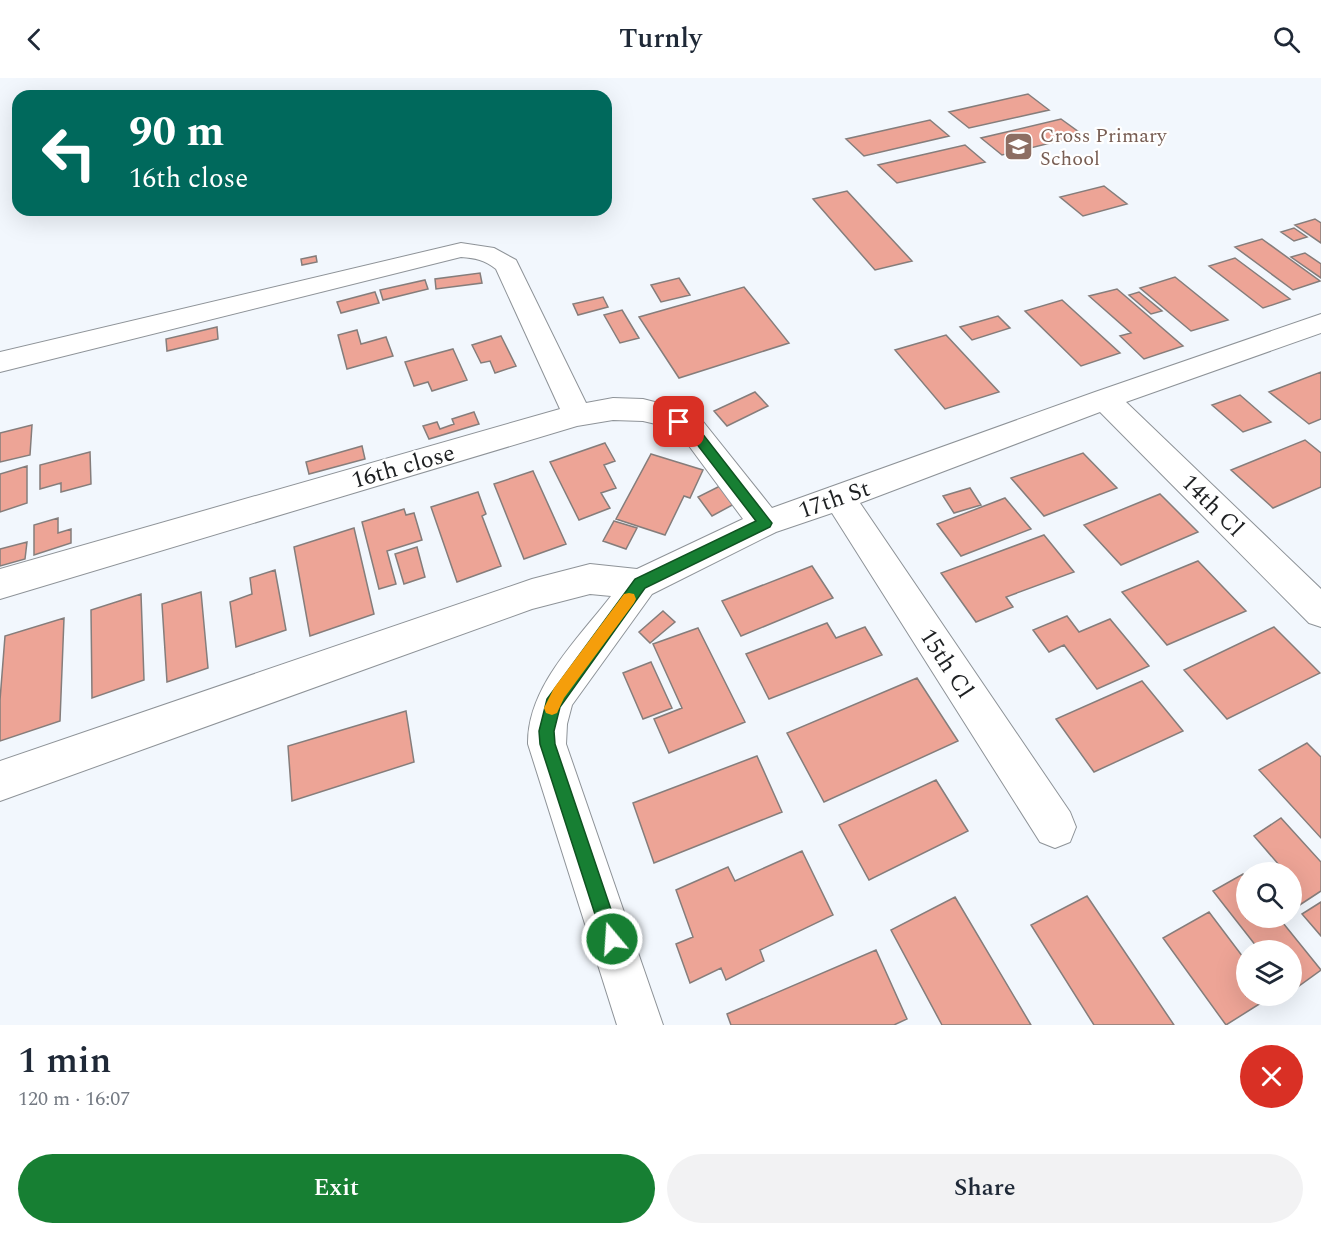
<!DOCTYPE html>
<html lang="en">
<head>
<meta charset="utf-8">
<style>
	:root { --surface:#fff; --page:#f2f2f3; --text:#1f2937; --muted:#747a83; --accent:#177f33 }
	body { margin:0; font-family:Spectral,serif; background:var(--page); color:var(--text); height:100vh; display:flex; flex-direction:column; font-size:22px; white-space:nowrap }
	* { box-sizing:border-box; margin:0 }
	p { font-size:20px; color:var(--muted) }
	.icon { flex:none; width:33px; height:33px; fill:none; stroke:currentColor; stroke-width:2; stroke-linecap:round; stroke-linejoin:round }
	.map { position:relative; height:947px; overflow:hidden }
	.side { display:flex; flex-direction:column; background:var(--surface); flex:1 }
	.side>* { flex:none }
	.hud { position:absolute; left:12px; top:12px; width:600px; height:126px; border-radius:18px; box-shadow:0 6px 24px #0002; background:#00695c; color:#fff; overflow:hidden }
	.tools { position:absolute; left:1236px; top:784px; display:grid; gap:12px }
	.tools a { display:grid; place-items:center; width:66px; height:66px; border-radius:50%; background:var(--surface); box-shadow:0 6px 24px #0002; font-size:30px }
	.pin { position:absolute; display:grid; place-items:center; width:51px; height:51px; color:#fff; margin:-26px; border-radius:12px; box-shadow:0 3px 9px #0006 }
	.me { position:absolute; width:66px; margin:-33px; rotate:342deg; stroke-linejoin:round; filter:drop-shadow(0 0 4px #0008) }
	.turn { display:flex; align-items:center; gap:21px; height:126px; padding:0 18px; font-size:27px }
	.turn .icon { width:78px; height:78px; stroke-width:2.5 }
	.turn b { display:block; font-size:42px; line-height:51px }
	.round { display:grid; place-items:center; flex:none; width:63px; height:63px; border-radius:32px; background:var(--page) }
	.summary { display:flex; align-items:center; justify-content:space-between; height:102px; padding:0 18px }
	h1 { font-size:36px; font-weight:600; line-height:45px }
	.action { display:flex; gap:12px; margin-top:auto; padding:12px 18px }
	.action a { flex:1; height:69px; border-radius:36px; background:var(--accent); color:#fff; font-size:24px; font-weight:600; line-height:69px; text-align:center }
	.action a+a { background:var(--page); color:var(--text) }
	header { display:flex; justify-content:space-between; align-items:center; height:78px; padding:0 18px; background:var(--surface); font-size:27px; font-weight:600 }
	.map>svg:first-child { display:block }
	.building { fill:#eda496; stroke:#857d7b; stroke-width:1.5 }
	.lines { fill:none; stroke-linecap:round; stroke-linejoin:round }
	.minor-casing { stroke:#8e9398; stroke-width:2 }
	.minor { fill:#fff; fill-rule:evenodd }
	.route { fill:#177f33; stroke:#0f5321; stroke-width:1.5 }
	.slow { fill:#f59e0b }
	.labels { text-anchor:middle; stroke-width:4.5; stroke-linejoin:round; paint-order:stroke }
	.far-education-label { font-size:20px; fill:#785e54; stroke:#fff; text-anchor:start }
	.street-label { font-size:24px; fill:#1e2022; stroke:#fff }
</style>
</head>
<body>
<header><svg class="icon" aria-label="back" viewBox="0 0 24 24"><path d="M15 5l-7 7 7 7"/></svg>Turnly<svg class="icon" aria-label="search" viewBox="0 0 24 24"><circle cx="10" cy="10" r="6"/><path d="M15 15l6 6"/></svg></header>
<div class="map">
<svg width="1321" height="947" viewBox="0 0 1321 947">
	<rect width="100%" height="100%" fill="#f2f7fd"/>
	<path class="building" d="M 1028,16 L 1049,32 L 969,50 L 949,34 Z
		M 1061,41 L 1083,57 L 1002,77 L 981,60 Z
		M 930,42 L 949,58 L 864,78 L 846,61 Z
		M 965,67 L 985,84 L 897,105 L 878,87 Z
		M 1104,108 L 1127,126 L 1083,138 L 1060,119 Z
		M 847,113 L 912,183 L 875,192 L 813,121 Z
		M 1315,141 L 1321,145 L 1321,165 L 1295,147 Z
		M 1294,150 L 1307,159 L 1294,163 L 1281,154 Z
		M 1262,161 L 1320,203 L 1293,212 L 1235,169 Z
		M 1305,175 L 1321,186 L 1321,200 L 1291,179 Z
		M 316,178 L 317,184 L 302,187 L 301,181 Z
		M 1235,180 L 1290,221 L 1263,230 L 1209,188 Z
		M 480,195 L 482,205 L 436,211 L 435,201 Z
		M 1175,199 L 1228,242 L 1191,253 L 1140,210 Z
		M 679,200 L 690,217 L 661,224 L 651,207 Z
		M 425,202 L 428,211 L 383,222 L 380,212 Z
		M 744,209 L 789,265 L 679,300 L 639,239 Z
		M 1117,211 L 1183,268 L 1144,281 L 1120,258 L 1131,255 L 1089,218 Z
		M 375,214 L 379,225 L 341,235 L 337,224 Z
		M 1139,214 L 1162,233 L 1151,236 L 1129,217 Z
		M 603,219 L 608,229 L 578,237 L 573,226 Z
		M 1062,222 L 1120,275 L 1081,288 L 1025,233 Z
		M 622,232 L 639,260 L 620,265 L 604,237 Z
		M 998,238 L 1010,250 L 972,262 L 960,249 Z
		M 217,249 L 218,261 L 167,273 L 166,261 Z
		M 357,252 L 361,266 L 386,259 L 393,278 L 347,291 L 338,257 Z
		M 946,257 L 999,314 L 945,331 L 895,272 Z
		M 501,258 L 516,288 L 495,295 L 490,283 L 481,285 L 472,267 Z
		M 453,271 L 467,302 L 432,313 L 428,304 L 414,308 L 405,284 Z
		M 1321,294 L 1321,341 L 1309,346 L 1269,314 Z
		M 755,314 L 768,328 L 727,348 L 714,333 Z
		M 1240,317 L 1271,344 L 1243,354 L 1212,327 Z
		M 474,334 L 479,346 L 429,361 L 423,348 L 437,344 L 440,351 L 454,346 L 452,341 Z
		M 32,347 L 30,377 L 0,384 L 0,355 Z
		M 1305,362 L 1321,375 L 1321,409 L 1273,430 L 1231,392 Z
		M 605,365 L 615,383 L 604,387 L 616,410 L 601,415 L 610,430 L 579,442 L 550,384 Z
		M 362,368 L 365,381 L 309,396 L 306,384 Z
		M 90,374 L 91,406 L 61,414 L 61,405 L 40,411 L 40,387 Z
		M 1083,375 L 1117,410 L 1044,438 L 1011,400 Z
		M 651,376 L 703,392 L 690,420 L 684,418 L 665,457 L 616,441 Z
		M 27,388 L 27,425 L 0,434 L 0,396 Z
		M 533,393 L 566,466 L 524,481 L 494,406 Z
		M 722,407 L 736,425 L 712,438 L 698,419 Z
		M 970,410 L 981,427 L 954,435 L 943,418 Z
		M 478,414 L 486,436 L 482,438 L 501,488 L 457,504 L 431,429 Z
		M 1160,416 L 1198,454 L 1121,487 L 1084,447 Z
		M 1005,420 L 1031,451 L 961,478 L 937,446 Z
		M 404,431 L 406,437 L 414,435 L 422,462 L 387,473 L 396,506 L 379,511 L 362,444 Z
		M 58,440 L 58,455 L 71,451 L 71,465 L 34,477 L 34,447 Z
		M 614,443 L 637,450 L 626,471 L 603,463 Z
		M 354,450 L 374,536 L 310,558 L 294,469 Z
		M 1044,457 L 1074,494 L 1006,519 L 1013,529 L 976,544 L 941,495 Z
		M 27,464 L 25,481 L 0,488 L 0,471 Z
		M 417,469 L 425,499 L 404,506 L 395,476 Z
		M 1198,483 L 1246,533 L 1167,567 L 1122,514 Z
		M 812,488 L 833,520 L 741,558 L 722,523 Z
		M 275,492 L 286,552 L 236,569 L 230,524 L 252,516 L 250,500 Z
		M 201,514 L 208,590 L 167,604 L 162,526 Z
		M 141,516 L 144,602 L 92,620 L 91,532 Z
		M 663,533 L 675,544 L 650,565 L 639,554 Z
		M 1067,538 L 1079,554 L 1110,541 L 1149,588 L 1097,611 L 1064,567 L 1049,574 L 1033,552 Z
		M 64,540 L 60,643 L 0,663 L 0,622 L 5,558 Z
		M 827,545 L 836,560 L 865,549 L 882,577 L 769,621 L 746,576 Z
		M 1274,549 L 1320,595 L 1227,641 L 1184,592 Z
		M 698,550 L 745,644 L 669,675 L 654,641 L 682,630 L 653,566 Z
		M 651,584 L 672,630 L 643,641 L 623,595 Z
		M 917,600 L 958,663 L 824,724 L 787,655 Z
		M 1142,603 L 1183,653 L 1094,694 L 1056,641 Z
		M 406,633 L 414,684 L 292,723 L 288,668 Z
		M 1307,665 L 1321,679 L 1321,760 L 1259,692 Z
		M 757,678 L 782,734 L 654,785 L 633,725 Z
		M 936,702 L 968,753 L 869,802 L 839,747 Z
		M 1281,740 L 1321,784 L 1321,813 L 1292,832 L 1292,795 L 1269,795 L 1280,788 L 1254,758 Z
		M 802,773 L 833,837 L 760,872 L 764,883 L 726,902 L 721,890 L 690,905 L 676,866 L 693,859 L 676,812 L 728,789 L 735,803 Z
		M 1243,796 L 1246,800 L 1246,840 L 1279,840 L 1321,892 L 1292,913 L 1292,873 L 1260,873 L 1213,813 Z
		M 1087,818 L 1174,947 L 1094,947 L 1031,847 Z
		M 955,819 L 1031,947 L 942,947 L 891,852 Z
		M 1321,824 L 1321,858 L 1302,836 Z
		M 1209,834 L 1246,883 L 1246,918 L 1272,918 L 1226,947 L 1163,860 Z
		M 876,872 L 907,941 L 894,947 L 731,947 L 727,936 Z"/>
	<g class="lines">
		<defs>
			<path id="minor" d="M 461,165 L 494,170 L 516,182 L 586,325 L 613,320 L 643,321 L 678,330 L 701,341 L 772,430 L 1095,314 L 1321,236 L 1321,255 L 1126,324 L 1321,511 L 1321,549 L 1309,545 L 1100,334 L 860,425 L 1070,734 L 1076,749 L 1070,764 L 1055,770 L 1040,764 L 832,435 L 776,454 L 652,516 L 572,627 L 567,646 L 566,666 L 663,947 L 617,947 L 528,666 C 527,609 578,561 611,518 L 590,516 L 532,531 L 0,723 L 0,683 L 532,501 L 590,486 L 637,491 L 743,441 L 681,357 L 660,347 L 643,343 L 613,342 L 577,348 L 0,521 L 0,491 L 560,331 L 496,191 C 485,182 475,180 461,179 L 0,294 L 0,274 Z"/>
		</defs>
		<use href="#minor" class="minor-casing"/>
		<use href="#minor" class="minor"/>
	</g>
	<path class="route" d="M 679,339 L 695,346 L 772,445 L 770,449 L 645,510 L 560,629 L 554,653 L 555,666 L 621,861 L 618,867 L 612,870 L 605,867 L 603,861 L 540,666 L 539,653 L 547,621 L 635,501 L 756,443 L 686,352 L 673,344 Z"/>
	<path class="slow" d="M 629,515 L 634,516 L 636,521 L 634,525 L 564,620 L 557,635 L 552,637 L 546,635 L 544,630 L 554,610 L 624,516 Z"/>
	<defs>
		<symbol id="school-square" viewBox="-11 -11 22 22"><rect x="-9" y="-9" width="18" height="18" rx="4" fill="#8d6e63" stroke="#fff"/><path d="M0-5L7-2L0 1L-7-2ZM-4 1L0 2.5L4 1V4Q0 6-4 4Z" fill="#fff"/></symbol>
	</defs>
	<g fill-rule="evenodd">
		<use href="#school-square" x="1002" y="52" width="33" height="33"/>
	</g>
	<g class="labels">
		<g class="far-education-label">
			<text x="1040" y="64">Cross Primary<tspan x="1040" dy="23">School</tspan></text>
		</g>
		<g class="street-label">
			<text transform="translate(403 388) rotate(-16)" y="8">16th close</text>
			<text transform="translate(834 421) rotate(-19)" y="8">17th St</text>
			<text transform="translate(1213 427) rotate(45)" y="8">14th Cl</text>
			<text transform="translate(947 585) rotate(57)" y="8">15th Cl</text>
		</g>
	</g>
</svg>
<div class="tools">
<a><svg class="icon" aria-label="search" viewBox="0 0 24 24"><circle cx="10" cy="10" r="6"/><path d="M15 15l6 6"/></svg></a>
<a><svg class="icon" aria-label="layers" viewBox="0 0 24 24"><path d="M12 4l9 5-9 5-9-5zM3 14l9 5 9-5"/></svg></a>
</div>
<div class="pin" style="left:679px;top:344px;background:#d93025"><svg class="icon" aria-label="arrive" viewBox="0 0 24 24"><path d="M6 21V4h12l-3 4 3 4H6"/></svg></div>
<svg class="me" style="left:612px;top:861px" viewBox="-20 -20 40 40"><circle r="17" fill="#177f33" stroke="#fff" stroke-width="3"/><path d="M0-11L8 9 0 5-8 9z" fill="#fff"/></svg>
<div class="hud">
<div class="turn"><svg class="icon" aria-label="left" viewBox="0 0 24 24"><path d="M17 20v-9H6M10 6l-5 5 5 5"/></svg><div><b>90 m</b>16th close</div></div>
</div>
</div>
<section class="side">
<div class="summary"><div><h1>1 min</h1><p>120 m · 16:07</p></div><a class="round" style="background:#d93025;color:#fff"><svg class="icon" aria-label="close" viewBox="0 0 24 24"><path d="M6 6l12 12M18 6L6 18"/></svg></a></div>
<div class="action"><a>Exit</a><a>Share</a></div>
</section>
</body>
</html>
